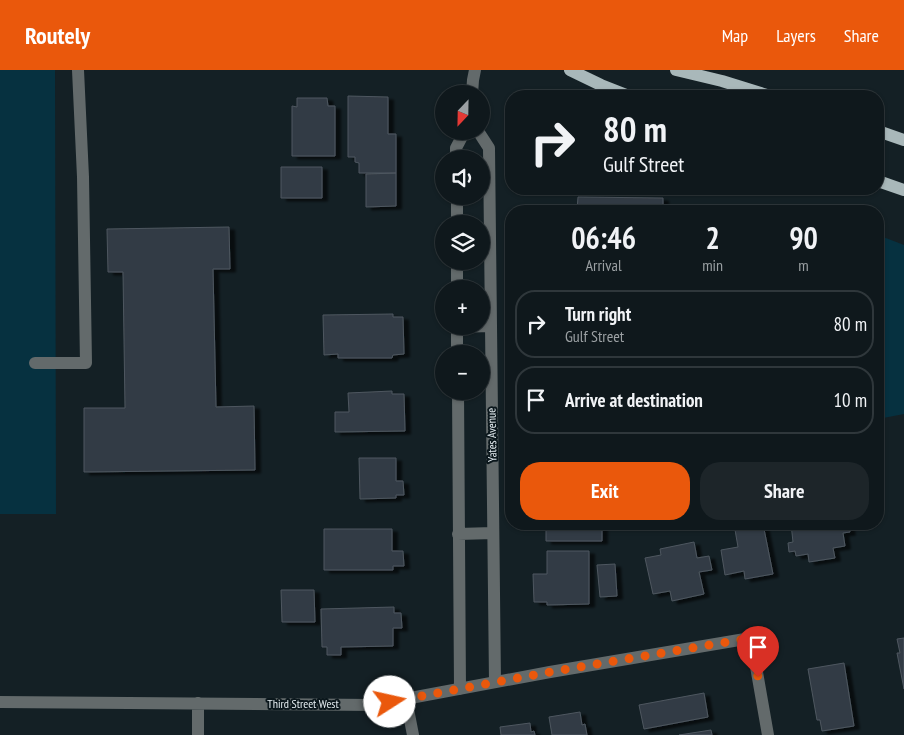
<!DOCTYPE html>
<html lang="en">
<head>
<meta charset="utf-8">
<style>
	:root { --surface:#0f181c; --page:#1d2529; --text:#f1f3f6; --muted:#9ba0a3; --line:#2f373b; --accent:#ea580c }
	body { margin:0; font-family:"PT Sans Narrow",sans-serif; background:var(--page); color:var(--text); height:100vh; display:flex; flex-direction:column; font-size:19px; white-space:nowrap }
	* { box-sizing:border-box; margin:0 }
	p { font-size:16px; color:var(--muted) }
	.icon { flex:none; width:28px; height:28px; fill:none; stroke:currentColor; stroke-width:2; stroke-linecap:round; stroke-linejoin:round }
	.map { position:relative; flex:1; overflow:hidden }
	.panel { position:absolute; left:505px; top:135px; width:379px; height:325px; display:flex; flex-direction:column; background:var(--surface); border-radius:20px; box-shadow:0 1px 4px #0004,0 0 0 1px var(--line) }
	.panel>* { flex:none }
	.top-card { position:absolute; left:505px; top:20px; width:379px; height:105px; border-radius:20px; box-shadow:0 1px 4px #0004,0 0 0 1px var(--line); background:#0f181c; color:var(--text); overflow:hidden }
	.needle { width:32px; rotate:202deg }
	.tools { position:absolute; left:435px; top:15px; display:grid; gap:10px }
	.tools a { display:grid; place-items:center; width:55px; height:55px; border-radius:50%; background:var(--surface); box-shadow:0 1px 4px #0004,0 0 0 1px var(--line); font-size:25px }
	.pin { position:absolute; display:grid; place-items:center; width:42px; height:42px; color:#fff; margin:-51px -21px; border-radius:50% 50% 50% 0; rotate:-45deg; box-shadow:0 0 5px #0007 }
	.pin .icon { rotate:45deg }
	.me { position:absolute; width:55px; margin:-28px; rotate:80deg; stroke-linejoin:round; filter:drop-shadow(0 0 4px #0008) }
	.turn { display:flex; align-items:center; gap:18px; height:105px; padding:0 15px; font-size:22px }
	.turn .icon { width:65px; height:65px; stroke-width:2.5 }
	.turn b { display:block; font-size:35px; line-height:42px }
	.eta { display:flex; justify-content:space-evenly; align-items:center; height:85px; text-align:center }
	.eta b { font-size:30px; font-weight:700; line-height:35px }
	.primary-button { display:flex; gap:10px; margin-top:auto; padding:10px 15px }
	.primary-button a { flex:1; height:58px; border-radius:20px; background:var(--accent); color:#fff; font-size:20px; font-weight:700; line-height:58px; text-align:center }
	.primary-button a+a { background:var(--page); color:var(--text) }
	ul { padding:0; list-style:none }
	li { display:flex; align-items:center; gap:15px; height:68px; margin:0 10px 8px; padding:0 5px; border:2px solid var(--line); border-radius:20px }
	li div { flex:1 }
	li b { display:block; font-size:19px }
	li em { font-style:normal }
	header { display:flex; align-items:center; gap:30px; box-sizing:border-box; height:70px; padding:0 25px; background:var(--accent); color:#fff }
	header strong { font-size:24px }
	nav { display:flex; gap:28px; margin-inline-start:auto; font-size:18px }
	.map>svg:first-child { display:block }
	.green { fill:#063140 }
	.building { fill:#333b44; stroke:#4e5760; filter:url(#shadow) }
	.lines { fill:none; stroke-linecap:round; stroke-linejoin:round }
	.minor { stroke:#636a6b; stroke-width:12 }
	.major { stroke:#a9b8ba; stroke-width:12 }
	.route { stroke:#ea580c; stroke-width:9; stroke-dasharray:0 16.2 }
	.labels { text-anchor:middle; stroke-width:4; stroke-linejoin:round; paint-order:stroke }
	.street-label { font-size:12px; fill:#e5edf1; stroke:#0b171c }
</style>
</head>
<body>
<header>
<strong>Routely</strong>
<nav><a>Map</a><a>Layers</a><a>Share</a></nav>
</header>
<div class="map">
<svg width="904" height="665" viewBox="0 0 904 665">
	<defs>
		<filter id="shadow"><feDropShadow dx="5.5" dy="3" stdDeviation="1" flood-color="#0009"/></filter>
	</defs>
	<rect width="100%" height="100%" fill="#142025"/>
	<path class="green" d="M 0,0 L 55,0 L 56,444 L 0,444 Z
		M 878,165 L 904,175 L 904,344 L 878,349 Z"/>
	<path class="building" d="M 348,26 L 388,27 L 388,64 L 396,64 L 396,103 L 359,103 L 359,93 L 355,92 L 355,87 L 348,87 Z
		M 297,28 L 327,28 L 328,36 L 335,36 L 335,86 L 292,86 L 292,36 L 297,37 Z
		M 281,97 L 322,97 L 322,128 L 281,128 Z
		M 396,103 L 396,136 L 366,137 L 366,104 Z
		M 578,127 L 663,128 L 663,141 L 577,141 Z
		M 229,157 L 230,199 L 213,199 L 216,337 L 254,336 L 255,400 L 84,402 L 84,338 L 125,338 L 123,202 L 108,202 L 107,159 Z
		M 393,244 L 393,247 L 403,247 L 404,284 L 393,285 L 392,288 L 338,288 L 338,284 L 324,285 L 323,245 Z
		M 392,321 L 392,324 L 404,324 L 405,361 L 335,362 L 335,342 L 349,342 L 348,323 Z
		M 359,388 L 396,388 L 396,411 L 403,411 L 404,425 L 396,425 L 396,428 L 360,429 Z
		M 546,454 L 602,454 L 602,471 L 546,471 Z
		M 734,454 L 763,454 L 773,504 L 745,509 L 744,501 L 725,505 L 721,480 L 738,477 Z
		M 791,454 L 848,454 L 850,462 L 843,463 L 845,476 L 833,478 L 835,488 L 809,492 L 808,484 L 796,486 L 795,481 L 789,482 L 788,473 L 793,472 Z
		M 324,459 L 392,459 L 392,481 L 403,481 L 404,496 L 393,496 L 393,500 L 324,500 Z
		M 694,472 L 697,488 L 709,486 L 712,500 L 699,502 L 704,524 L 672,531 L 670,521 L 653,524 L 645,488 L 661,485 L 660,479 Z
		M 547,481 L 589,481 L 589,534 L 547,535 L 547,532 L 534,532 L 533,504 L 547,504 Z
		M 615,494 L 617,526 L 600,527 L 597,495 Z
		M 281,520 L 314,520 L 315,552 L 282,552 Z
		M 394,537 L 394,543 L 401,543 L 402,558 L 393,558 L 393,576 L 341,577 L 341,585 L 327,585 L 327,577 L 322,577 L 321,539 Z
		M 904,568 L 904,619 L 897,583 L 900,583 L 897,569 Z
		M 844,593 L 854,656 L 822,661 L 820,650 L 817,650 L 808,599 Z
		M 704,623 L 708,647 L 644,659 L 639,635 Z
		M 580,642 L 582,655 L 585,654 L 587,665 L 552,665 L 549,647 Z
		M 530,653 L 531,662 L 534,661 L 535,665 L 501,665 L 500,657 Z
		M 711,660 L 712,665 L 679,665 Z"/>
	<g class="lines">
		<path class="minor" d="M 472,24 L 473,10 L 475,0
			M 478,61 L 489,78 L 495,612
			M 456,89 L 456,78 L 465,61
			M 457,126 L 457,154
			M 457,191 L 457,219
			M 457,256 L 457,284
			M 457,257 L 490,256
			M 35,293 L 86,293 L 83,107 L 78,0
			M 458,321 L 460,619
			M 458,464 L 493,463
			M 406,629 L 413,665
			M 0,632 L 373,635 L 550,602 L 751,568 L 768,665
			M 198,633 L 198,665"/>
		<path class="major" d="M 570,0 L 601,15 L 629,26
			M 676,0 L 722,11 L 770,26
			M 878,61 L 904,70
			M 878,111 L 904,120"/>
	</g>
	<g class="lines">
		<path class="route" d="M 390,632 L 550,602 L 751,568 L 758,607"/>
	</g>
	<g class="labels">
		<g class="street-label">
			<text transform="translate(492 365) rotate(-91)" y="4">Yates Avenue</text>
			<text x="303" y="638">Third Street West</text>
		</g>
	</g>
</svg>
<div class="tools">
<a><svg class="needle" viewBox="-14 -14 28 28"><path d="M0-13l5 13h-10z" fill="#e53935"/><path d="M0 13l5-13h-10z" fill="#9ba0a3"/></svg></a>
<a><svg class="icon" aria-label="sound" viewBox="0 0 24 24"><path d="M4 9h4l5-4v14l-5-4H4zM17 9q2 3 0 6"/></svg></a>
<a><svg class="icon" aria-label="layers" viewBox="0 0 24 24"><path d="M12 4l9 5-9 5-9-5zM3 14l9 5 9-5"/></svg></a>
<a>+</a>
<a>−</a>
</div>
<div class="pin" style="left:758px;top:607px;background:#d93025"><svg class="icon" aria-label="arrive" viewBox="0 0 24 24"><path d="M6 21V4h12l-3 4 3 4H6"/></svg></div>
<svg class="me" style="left:390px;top:632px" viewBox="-20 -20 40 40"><circle r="19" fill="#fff"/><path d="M0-13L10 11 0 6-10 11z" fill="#ea580c"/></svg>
<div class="top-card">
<div class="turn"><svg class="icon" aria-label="right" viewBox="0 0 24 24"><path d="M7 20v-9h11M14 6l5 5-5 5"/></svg><div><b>80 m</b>Gulf Street</div></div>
</div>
<section class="panel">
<div class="eta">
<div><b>06:46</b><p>Arrival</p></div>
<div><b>2</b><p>min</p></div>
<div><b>90</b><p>m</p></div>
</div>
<ul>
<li><svg class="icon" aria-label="right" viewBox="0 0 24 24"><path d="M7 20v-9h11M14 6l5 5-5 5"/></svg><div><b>Turn right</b><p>Gulf Street</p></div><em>80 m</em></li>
<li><svg class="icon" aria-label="arrive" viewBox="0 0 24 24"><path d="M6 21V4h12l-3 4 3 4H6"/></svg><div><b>Arrive at destination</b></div><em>10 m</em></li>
</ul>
<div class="primary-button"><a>Exit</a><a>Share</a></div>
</section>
</div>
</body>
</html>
